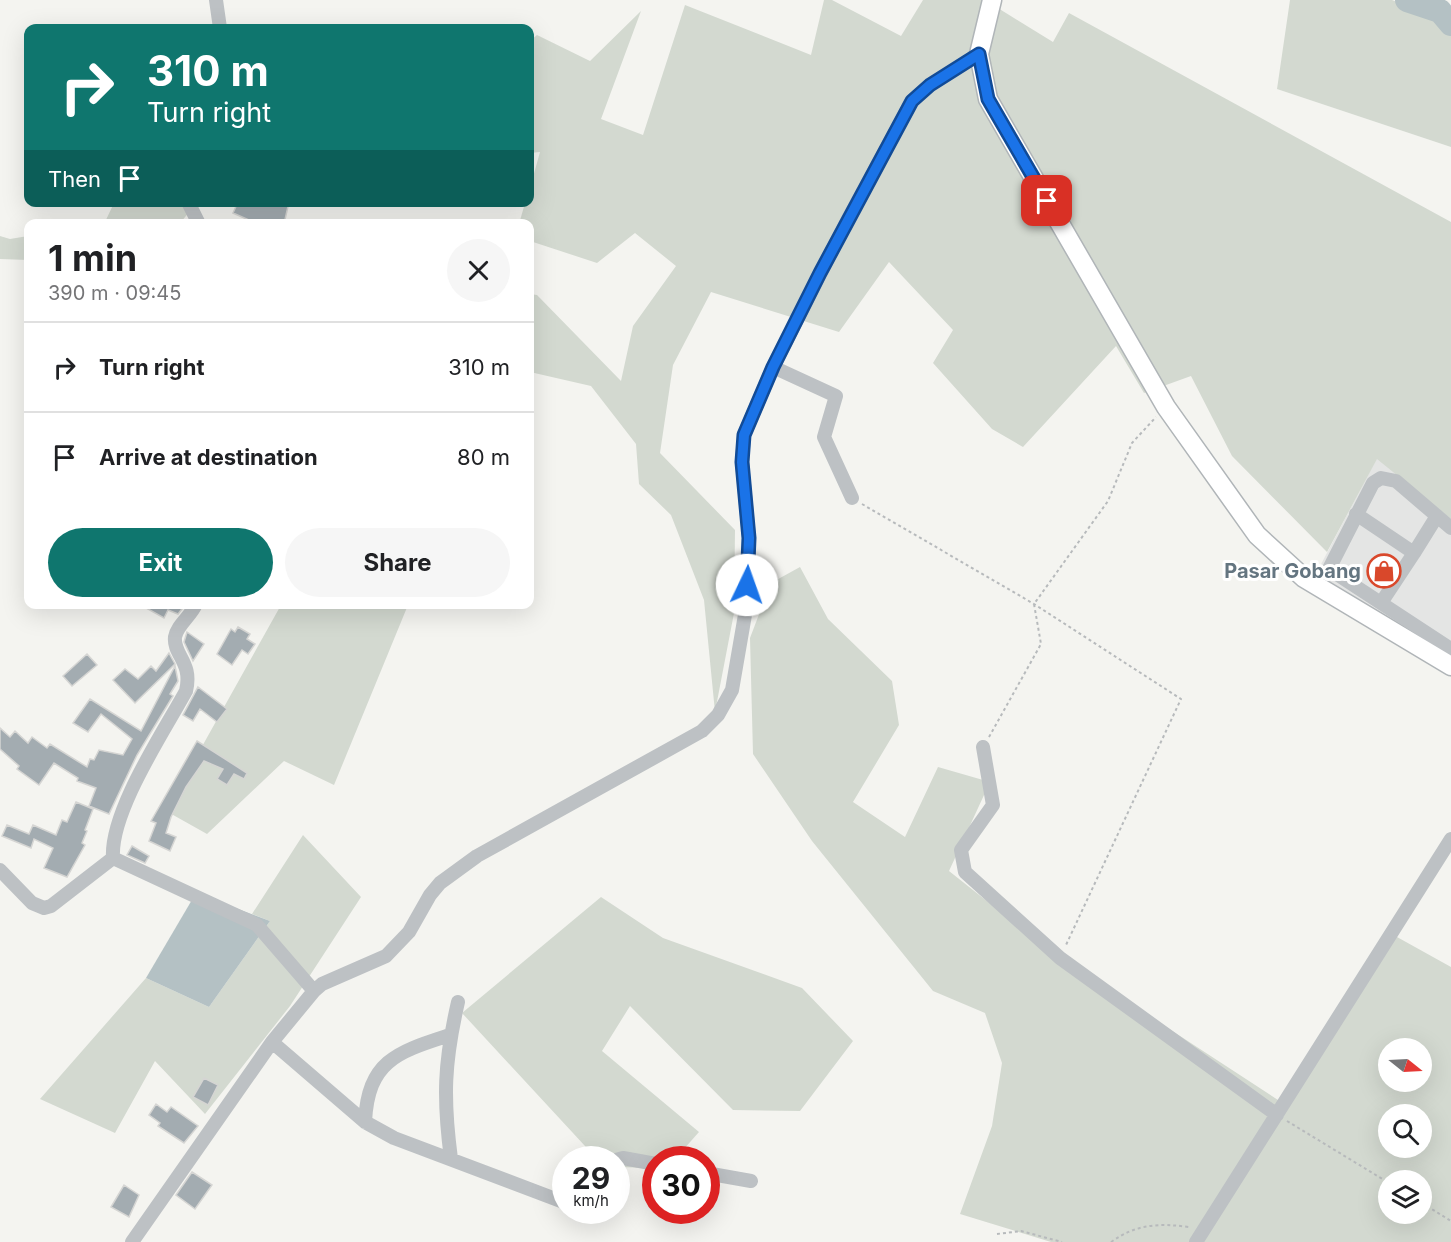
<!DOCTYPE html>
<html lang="en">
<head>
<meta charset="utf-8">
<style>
	:root { --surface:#fff; --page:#f6f6f6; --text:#202124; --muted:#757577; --line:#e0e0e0; --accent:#0f766e }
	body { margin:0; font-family:Inter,sans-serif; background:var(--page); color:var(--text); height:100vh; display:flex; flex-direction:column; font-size:22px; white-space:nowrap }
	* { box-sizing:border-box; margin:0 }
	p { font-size:20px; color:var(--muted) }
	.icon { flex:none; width:33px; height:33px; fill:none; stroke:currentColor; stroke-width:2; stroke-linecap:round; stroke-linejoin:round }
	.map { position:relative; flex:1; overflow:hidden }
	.details { position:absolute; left:24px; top:219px; width:510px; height:390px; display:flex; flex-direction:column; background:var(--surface); border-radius:12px; box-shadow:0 6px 24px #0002 }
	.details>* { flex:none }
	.banner { position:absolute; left:24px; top:24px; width:510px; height:183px; border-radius:12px; box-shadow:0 6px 24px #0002; background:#0f766e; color:#fff; overflow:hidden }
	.needle { width:39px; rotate:108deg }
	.buttons { position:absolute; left:1378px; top:1038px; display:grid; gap:12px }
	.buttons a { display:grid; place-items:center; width:54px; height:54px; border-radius:50%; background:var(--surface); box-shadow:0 6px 24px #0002; font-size:30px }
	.speed { position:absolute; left:552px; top:1146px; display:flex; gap:12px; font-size:30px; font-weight:700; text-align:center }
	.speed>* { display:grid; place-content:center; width:78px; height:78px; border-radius:50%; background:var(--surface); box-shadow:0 6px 24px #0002; line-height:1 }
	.speed small { font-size:15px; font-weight:400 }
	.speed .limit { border:9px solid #d22; background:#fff; color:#111 }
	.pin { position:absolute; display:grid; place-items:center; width:51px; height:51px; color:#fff; margin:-26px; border-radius:12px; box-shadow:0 3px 9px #0006 }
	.me { position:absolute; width:66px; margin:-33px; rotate:3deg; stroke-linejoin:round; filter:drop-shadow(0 0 4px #0008) }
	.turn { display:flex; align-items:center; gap:21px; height:126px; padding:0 24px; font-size:27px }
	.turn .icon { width:78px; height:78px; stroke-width:2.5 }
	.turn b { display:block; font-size:42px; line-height:51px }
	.then { display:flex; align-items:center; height:57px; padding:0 24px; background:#0003; gap:12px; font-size:22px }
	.round { display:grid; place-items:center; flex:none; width:63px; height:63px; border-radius:32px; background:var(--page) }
	.headline { display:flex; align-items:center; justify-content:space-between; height:102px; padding:0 24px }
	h1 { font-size:36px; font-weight:700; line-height:45px }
	.cta { display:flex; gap:12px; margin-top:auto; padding:12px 24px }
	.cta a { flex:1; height:69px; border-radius:36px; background:var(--accent); color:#fff; font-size:24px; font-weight:700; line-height:69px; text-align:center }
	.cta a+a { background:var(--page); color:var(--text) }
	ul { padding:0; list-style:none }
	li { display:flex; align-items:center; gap:18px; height:90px; padding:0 24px; border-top:2px solid var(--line) }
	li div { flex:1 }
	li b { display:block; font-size:22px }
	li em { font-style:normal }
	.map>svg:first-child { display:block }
	.built { fill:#e4e5e4 }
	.green { fill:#d3d9d0; fill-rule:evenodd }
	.water { fill:#b4c1c4 }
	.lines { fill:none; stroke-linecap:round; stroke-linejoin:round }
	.river { stroke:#b4c1c4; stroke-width:24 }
	.building { fill:#a3acb1; stroke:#d5d5d3; stroke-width:1.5 }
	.major-casing { stroke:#b0b5b8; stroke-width:21 }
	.path { stroke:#b7babc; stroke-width:2; stroke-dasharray:3 3; stroke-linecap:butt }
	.minor { stroke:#bdc1c4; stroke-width:14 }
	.major { stroke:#fff; stroke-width:18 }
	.route-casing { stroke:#114b97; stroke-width:15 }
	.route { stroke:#1a73e8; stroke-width:10 }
	.labels { text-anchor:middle; stroke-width:6; stroke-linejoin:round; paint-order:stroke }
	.poi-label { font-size:20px; font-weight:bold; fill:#647580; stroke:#fff; text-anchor:end }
</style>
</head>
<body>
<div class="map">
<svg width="1451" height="1242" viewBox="0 0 1451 1242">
	<rect width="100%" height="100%" fill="#f4f4f0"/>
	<path class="built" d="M 1377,458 L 1451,519 L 1451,677 L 1308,589 Z"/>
	<path class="green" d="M 824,0 L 832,0 L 901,36 L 923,0 L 985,0 L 1053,42 L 1069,13 L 1451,222 L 1451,519 L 1377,459 L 1327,552 L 1232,456 L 1191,376 L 1144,393 L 1116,346 L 1023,447 L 992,429 L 933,363 L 953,330 L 889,262 L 839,332 L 711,292 L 673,365 L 660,453 L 735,530 L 734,613 L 715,712 L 704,600 L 671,515 L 639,484 L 636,444 L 591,386 L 530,372 L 530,294 L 537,295 L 621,381 L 633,326 L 676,266 L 635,233 L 597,263 L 530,241 L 530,224 L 519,224 L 525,203 L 530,202 L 530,188 L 540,152 L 530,153 L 530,41 L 537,35 L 590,61 L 641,11 L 601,119 L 643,135 L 685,5 L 811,55 Z
		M 1290,0 L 1392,0 L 1451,22 L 1451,147 L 1277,89 Z
		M 114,203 L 197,203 L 180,223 L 104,224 Z
		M 0,236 L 10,239 L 28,236 L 28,260 L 0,259 Z
		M 800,567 L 828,619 L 892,681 L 899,725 L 853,802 L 905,837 L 938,767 L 990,782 L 949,871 L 1050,951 L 1281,1102 L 1388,932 L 1451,967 L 1451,1242 L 1051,1242 L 960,1214 L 992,1126 L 1002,1063 L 985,1013 L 933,991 L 812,841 L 753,754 L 750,638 L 771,583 ZM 1389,1048 L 1422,1048 L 1422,1082 L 1389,1082 ZM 1389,1114 L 1422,1114 L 1422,1148 L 1389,1148 ZM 1389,1180 L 1422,1180 L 1422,1214 L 1389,1214 Z
		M 281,605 L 408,605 L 334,785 L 284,761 L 207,834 L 166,811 Z
		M 303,835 L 361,897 L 290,1006 L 205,1114 L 155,1061 L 115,1133 L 40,1099 L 146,978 L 209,1007 L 270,921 L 252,914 Z
		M 601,897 L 663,938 L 802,988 L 853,1041 L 800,1111 L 733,1110 L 630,1006 L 602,1051 L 699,1132 L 675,1159 L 656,1160 L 655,1168 L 617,1167 L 616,1160 L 597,1159 L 462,1013 Z"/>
	<path class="water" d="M 196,893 L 270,921 L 209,1007 L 146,978 Z"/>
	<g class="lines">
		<path class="river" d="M 1407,0 L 1440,11 L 1451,24"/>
	</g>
	<path class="building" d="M 238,202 L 289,202 L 284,224 L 258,224 L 233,213 Z
		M 139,604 L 185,604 L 185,605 L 178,614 L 168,610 L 164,618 Z
		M 238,627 L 250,634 L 247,639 L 255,644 L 248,654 L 242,650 L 232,665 L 217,654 L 231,629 L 235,632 Z
		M 187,632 L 204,644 L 193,661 L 184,642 Z
		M 169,653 L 175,664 L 135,703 L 113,680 L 125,669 L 138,679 L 151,666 L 156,671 Z
		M 87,654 L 97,665 L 72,686 L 63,676 Z
		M 175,666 L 178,681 L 170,694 L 173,696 L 137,755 L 109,814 L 89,806 L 96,788 L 77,781 L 78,778 L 54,763 L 39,785 L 17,769 L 19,766 L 0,749 L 0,728 L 10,737 L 15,731 L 28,743 L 32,737 L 47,748 L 50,744 L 87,767 L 90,759 L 94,760 L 99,750 L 123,755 L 132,739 L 101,714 L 88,732 L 73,723 L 90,699 L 141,731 Z
		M 198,687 L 227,709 L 217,722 L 200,709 L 193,721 L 183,715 Z
		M 197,741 L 247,773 L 244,779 L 234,774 L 227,785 L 217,779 L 223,769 L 204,761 L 186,787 L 171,817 L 166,833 L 176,837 L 170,851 L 149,841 L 156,823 L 151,821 Z
		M 76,802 L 93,809 L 85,830 L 87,831 L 82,843 L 85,845 L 67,877 L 44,868 L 53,848 L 34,839 L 31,848 L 2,836 L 7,825 L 29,834 L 33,825 L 56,835 L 62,820 L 67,822 Z
		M 132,846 L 149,856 L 145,863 L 127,855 Z
		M 204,1078 L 218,1085 L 208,1105 L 193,1097 Z
		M 156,1104 L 167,1112 L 171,1107 L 198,1126 L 184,1143 L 158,1126 L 160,1123 L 149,1115 Z
		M 192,1172 L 212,1185 L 195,1209 L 176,1195 Z
		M 124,1185 L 139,1195 L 129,1217 L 111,1207 Z"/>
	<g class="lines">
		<defs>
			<path id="major" d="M 992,0 L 979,54 L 988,99 L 1166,407 L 1257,535 L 1304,578 L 1451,666"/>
		</defs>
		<use href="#major" class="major-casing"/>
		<path class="path" d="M 862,504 L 1034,604 L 1181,699 L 1066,945
			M 989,737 L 1041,644 L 1034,604 L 1108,501 L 1132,443 L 1156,417
			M 1287,1121 L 1389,1183
			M 1422,1203 L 1451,1221
			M 997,1234 L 1021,1231 L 1062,1242
			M 1111,1242 C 1136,1224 1159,1223 1189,1227"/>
		<path class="minor" d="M 216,0 L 220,28
			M 188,202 L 199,224
			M 773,367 L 836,396 L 824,437 L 852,498
			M 1356,514 L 1414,553 L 1437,516
			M 1451,528 L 1396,481 L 1381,478 L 1373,483 L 1329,569 L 1451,649
			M 1381,603 L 1414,553
			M 196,604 C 191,616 177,625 175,637 C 173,655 193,662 186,691 C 163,733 110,812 113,858 L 257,925 L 314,991
			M 983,747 L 993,805 L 961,850 L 965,872 L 1060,958 L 1277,1115
			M 0,870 L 32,903 L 44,908 L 51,906 L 113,858
			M 272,1042 L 365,1122 L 394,1138 L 566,1203
			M 365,1122 C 368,1060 398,1052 450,1035
			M 451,1159 C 443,1098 444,1063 458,1002
			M 616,1160 L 623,1158 L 656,1164
			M 706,1173 L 751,1181
			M 132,1242 L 272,1042 L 314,991 L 322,984 L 386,956 L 409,932 L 430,895 L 440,883 L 477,856 L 702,731 L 718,715 L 732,690 L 746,609 L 749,538 L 742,462 L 744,435 L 773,367 L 849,217 L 912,101 L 930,85 L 979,54
			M 1196,1242 L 1451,839"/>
		<use href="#major" class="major"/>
	</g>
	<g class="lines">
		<defs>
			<path id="route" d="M 747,585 L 749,538 L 742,462 L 744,435 L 773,367 L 820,273 L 912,101 L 930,85 L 979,54 L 988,99 L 1047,201"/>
		</defs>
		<use href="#route" class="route-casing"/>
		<use href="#route" class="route"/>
	</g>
	<defs>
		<symbol id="shop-ring" viewBox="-11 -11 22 22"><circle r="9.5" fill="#fff" stroke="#d9482b" stroke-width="1.5"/><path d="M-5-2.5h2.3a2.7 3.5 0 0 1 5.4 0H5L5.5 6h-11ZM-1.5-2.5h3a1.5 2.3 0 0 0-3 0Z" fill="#d9482b"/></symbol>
	</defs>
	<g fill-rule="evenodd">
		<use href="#shop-ring" x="1365" y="552" width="38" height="38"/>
	</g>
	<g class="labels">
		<g class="poi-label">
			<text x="1361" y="578">Pasar Gobang</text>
		</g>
	</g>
</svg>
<div class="buttons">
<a><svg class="needle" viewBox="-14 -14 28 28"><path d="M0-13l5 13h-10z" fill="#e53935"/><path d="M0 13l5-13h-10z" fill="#757577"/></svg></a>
<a><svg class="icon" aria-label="search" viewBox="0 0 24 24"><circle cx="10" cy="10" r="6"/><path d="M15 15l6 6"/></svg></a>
<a><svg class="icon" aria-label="layers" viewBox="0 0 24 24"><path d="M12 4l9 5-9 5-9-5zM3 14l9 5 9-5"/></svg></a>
</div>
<div class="speed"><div>29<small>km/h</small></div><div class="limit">30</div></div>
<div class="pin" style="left:1047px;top:201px;background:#d93025"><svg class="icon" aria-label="arrive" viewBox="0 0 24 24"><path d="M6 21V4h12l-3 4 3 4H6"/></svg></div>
<svg class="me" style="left:747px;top:585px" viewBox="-20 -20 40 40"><circle r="19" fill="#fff"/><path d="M0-13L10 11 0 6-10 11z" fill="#1a73e8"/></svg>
<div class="banner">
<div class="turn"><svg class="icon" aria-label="right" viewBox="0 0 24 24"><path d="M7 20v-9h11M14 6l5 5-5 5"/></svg><div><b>310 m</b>Turn right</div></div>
<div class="then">Then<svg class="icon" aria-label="arrive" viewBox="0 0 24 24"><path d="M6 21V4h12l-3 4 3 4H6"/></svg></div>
</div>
<section class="details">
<div class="headline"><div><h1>1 min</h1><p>390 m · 09:45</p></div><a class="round"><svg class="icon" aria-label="close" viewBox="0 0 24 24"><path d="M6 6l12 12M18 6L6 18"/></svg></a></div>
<ul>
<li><svg class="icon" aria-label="right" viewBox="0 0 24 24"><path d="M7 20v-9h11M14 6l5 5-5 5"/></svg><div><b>Turn right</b></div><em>310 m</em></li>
<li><svg class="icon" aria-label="arrive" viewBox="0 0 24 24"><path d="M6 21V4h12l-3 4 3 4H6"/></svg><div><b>Arrive at destination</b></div><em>80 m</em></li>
</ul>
<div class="cta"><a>Exit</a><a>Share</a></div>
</section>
</div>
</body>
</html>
